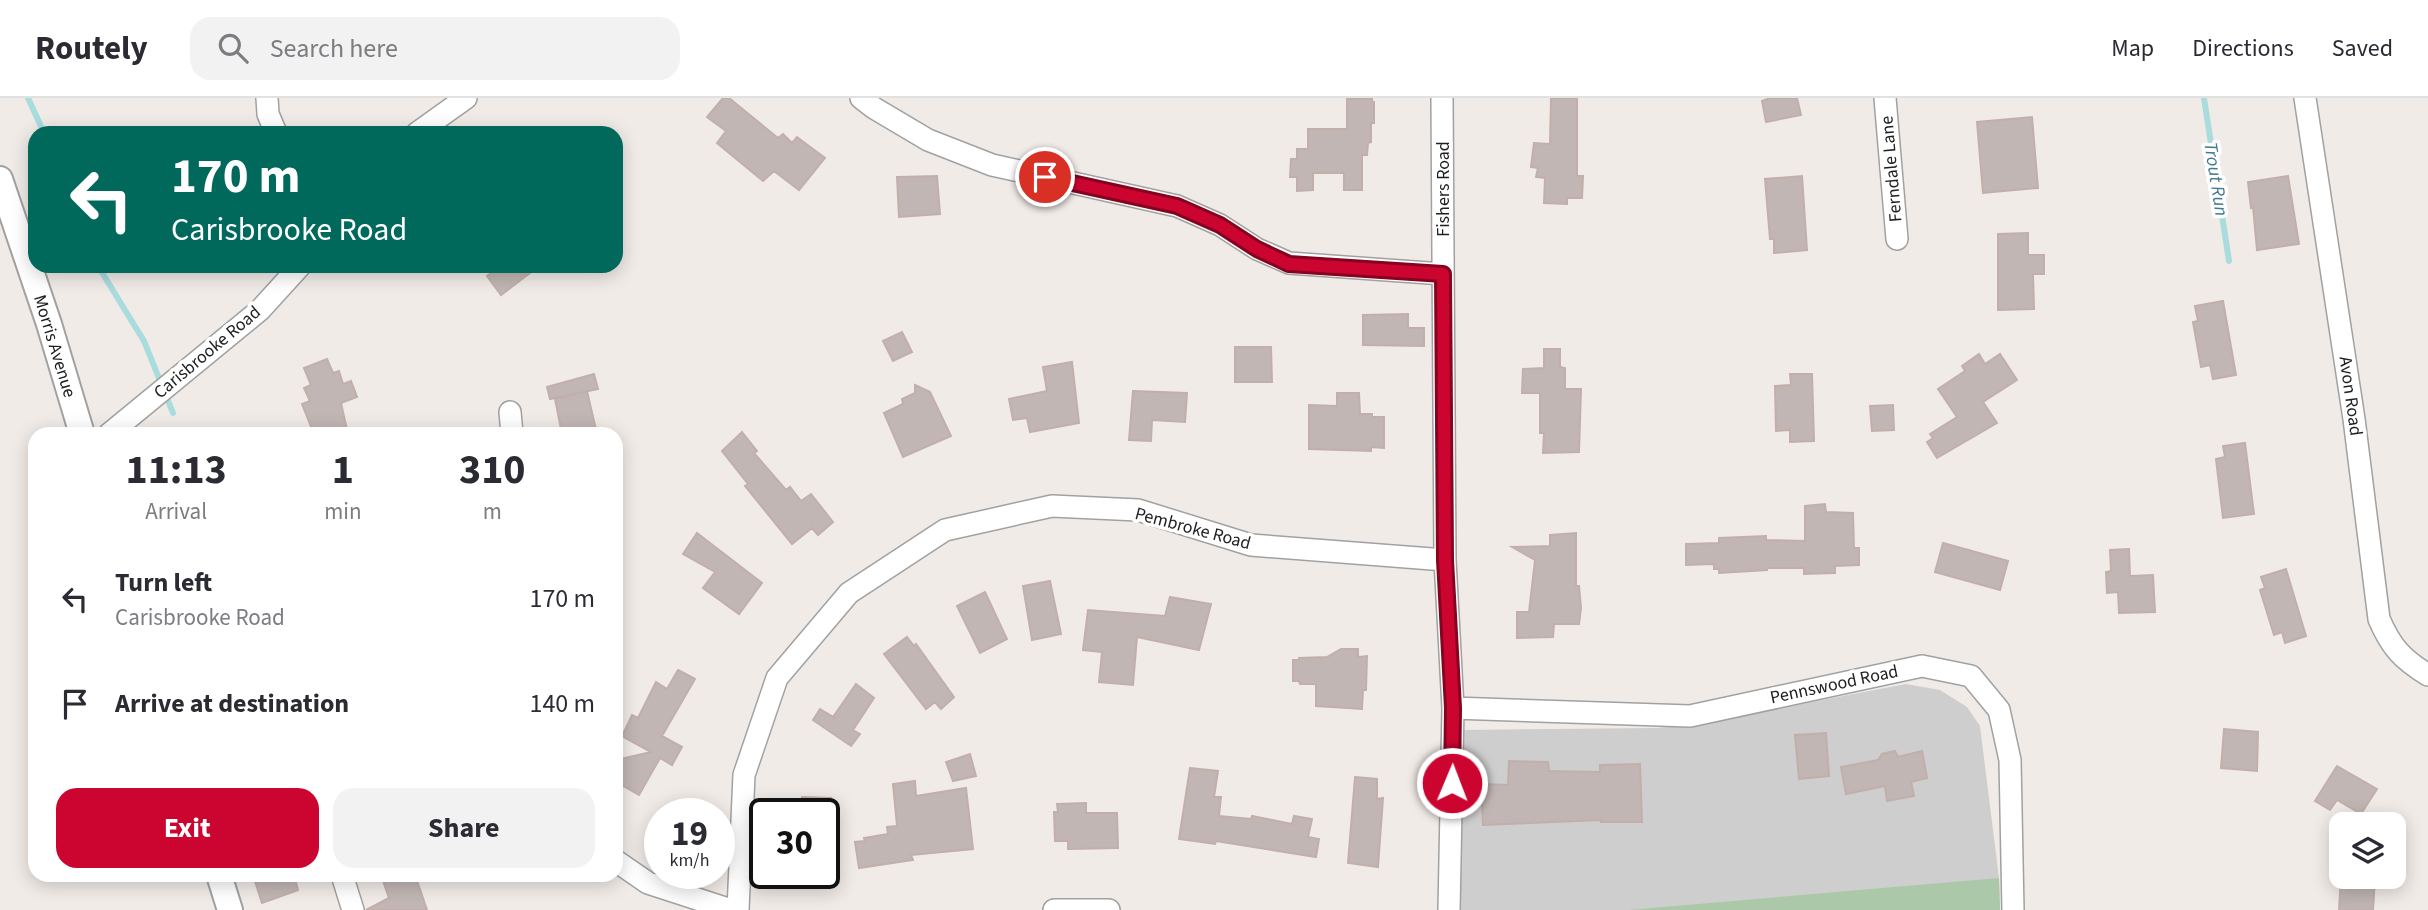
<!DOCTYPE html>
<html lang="en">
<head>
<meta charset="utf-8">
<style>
	:root { --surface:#fff; --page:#f2f2f3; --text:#2b2b33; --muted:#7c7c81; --line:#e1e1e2; --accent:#cc0530 }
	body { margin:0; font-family:"Source Sans 3",sans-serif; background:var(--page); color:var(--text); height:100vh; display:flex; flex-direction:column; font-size:26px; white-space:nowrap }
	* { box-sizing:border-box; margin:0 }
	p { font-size:23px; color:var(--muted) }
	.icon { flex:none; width:38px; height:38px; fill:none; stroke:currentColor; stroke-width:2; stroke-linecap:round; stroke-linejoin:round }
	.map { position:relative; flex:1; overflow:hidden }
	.panel { position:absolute; left:28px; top:329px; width:595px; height:455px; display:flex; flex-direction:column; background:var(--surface); border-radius:21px; box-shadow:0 4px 18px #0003 }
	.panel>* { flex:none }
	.top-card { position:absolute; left:28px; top:28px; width:595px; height:147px; border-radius:21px; box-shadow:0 4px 18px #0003; background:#00695c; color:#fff; overflow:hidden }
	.tools { position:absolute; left:2329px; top:714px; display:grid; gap:14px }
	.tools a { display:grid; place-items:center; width:77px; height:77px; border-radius:14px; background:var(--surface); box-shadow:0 4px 18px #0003; font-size:35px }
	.speed { position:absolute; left:644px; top:700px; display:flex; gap:14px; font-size:35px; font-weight:700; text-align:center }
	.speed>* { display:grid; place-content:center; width:91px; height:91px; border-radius:50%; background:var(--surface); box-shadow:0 4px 18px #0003; line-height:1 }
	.speed small { font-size:18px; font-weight:400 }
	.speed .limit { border:4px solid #111; border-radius:10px; background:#fff; color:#111 }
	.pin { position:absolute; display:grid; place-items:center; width:60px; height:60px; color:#fff; margin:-30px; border:4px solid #fff; border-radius:50%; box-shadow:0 2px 7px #0007 }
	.me { position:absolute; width:77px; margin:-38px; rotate:1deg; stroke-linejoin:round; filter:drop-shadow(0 0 5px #0008) }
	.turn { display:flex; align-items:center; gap:24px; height:147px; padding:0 28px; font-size:32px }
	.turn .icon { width:91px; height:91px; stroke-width:2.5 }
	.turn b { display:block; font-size:49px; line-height:60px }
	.eta { display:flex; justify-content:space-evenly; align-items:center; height:119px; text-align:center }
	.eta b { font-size:42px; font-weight:700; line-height:49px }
	.primary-button { display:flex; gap:14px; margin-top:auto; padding:14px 28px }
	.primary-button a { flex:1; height:80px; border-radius:21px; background:var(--accent); color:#fff; font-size:28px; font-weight:700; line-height:80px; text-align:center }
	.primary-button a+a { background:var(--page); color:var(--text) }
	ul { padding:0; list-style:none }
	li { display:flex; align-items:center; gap:21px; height:105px; padding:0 28px }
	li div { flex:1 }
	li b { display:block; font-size:26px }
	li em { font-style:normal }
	header { display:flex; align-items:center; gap:42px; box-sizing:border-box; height:98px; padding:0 35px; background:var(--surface); border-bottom:2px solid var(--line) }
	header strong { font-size:33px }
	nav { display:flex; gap:38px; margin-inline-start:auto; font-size:24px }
	.search { width:490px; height:63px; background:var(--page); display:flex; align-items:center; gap:18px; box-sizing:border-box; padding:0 24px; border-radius:21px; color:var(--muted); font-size:26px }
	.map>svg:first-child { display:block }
	.religious { fill:#cecece }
	.cemetery { fill:#abc9a9 }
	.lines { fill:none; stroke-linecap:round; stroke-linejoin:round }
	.stream { stroke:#a9dcdd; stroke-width:6 }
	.building { fill:#c1b6b3; stroke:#c2afaa; stroke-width:2 }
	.minor-casing { stroke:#a1a1a1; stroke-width:24 }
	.tertiary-casing { stroke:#a1a1a1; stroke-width:28 }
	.minor { stroke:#fff; stroke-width:21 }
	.tertiary { stroke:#fff; stroke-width:24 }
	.route-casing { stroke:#85031f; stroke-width:18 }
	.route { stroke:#cc0530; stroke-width:12 }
	.labels { text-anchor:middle; stroke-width:7; stroke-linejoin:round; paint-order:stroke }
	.street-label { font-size:18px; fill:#202020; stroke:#fff }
	.water-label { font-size:19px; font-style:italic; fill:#42798f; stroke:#fff }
</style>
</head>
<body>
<header>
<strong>Routely</strong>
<div class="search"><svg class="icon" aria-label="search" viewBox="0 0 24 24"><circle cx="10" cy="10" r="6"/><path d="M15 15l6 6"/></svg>Search here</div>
<nav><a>Map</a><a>Directions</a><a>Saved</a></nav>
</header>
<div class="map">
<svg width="2428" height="812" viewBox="0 0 2428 812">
	<rect width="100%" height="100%" fill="#f1ebe7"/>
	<path class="religious" d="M 1906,586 L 1940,592 L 1967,609 L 1980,628 L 1999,780 L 2000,812 L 1460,812 L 1459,632 L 1656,630 L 1690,627 Z"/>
	<path class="cemetery" d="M 1999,780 L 2000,812 L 1629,812 Z"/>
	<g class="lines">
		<path class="stream" d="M 28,0 L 44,35
			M 2204,0 L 2229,163
			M 98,168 L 144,243 L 173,315"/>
	</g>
	<path class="building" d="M 723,0 L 729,0 L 778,40 L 783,36 L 792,45 L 797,39 L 825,60 L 799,92 L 774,73 L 763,83 L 717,45 L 726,33 L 707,19 Z
		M 1551,0 L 1577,0 L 1577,78 L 1583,78 L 1582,100 L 1567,100 L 1567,106 L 1544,105 L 1545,80 L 1536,79 L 1538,70 L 1531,69 L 1534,45 L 1550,46 Z
		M 1770,0 L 1797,0 L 1801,17 L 1766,24 L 1762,3 Z
		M 1347,1 L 1372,1 L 1372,4 L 1374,4 L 1374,25 L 1371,25 L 1371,44 L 1368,45 L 1367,57 L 1362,57 L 1362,92 L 1344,92 L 1344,75 L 1313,75 L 1313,92 L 1297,93 L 1297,79 L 1290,79 L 1291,61 L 1297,61 L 1297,51 L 1308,51 L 1308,31 L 1347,31 Z
		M 2032,19 L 2038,90 L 1983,95 L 1977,24 Z
		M 937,78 L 940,116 L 899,119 L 897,79 Z
		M 1802,78 L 1807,152 L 1774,155 L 1774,141 L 1770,141 L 1765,81 Z
		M 2288,78 L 2299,146 L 2257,152 L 2253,109 L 2251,110 L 2248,84 Z
		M 2028,135 L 2028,157 L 2044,157 L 2044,176 L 2033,176 L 2034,211 L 1998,212 L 1998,136 Z
		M 501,168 L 539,168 L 501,197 L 487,178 Z
		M 2223,203 L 2236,277 L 2213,281 L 2210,267 L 2201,269 L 2193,224 L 2198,223 L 2195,208 Z
		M 1408,216 L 1408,230 L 1424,230 L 1424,248 L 1363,247 L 1363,217 Z
		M 902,234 L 912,254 L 893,263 L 883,243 Z
		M 1235,249 L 1271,249 L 1272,284 L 1235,284 Z
		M 1544,251 L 1560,251 L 1560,269 L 1565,270 L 1565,291 L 1581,291 L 1579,354 L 1543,355 L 1544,335 L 1540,335 L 1540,295 L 1522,295 L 1523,271 L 1544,270 Z
		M 1979,256 L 1985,266 L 2000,256 L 2017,282 L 1983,304 L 1997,325 L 1937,360 L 1927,344 L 1933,340 L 1930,336 L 1957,319 L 1938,291 L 1965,273 L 1962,268 Z
		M 327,261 L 333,275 L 339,273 L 343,286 L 351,283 L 357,299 L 341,305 L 348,336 L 314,336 L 302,306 L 310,303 L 304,290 L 311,287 L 304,270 Z
		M 1072,264 L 1079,325 L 1030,334 L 1027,320 L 1013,322 L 1009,301 L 1047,293 L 1043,269 Z
		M 594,276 L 598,291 L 550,301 L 547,289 Z
		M 1790,276 L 1812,276 L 1814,343 L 1790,344 L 1790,332 L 1776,333 L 1775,288 L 1791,287 Z
		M 915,287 L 930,294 L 951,338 L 903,359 L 884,315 L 903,306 L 902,301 L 915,295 Z
		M 587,293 L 597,336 L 562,336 L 555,301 Z
		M 1133,293 L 1187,295 L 1185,324 L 1152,322 L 1151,343 L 1129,342 Z
		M 1337,295 L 1359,295 L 1360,316 L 1372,316 L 1372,319 L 1384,319 L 1384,350 L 1371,349 L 1371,353 L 1309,351 L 1309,307 L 1337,308 Z
		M 1893,307 L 1894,332 L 1872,333 L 1870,308 Z
		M 742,334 L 757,353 L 754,355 L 786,392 L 790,389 L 801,403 L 811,396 L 833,424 L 818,437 L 812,430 L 792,446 L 745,388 L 748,386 L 722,353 Z
		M 2245,345 L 2254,416 L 2223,420 L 2216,361 L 2225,359 L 2223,348 Z
		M 1825,406 L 1826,414 L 1853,415 L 1854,450 L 1859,450 L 1859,467 L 1835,468 L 1835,475 L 1804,476 L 1804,470 L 1767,470 L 1767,472 L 1719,475 L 1719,471 L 1714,471 L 1714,466 L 1686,467 L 1686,446 L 1719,445 L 1719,440 L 1766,438 L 1766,442 L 1805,443 L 1805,408 Z
		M 697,435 L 762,485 L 739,516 L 703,490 L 715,474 L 683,456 Z
		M 1576,435 L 1576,488 L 1579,488 L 1581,510 L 1579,526 L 1554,526 L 1553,539 L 1517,540 L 1517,514 L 1529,514 L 1535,462 L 1512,449 L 1550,448 L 1550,437 Z
		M 1943,445 L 2008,463 L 2000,492 L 1935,474 Z
		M 2129,451 L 2130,478 L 2153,477 L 2155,514 L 2119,515 L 2118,494 L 2107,495 L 2106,474 L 2111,473 L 2110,452 Z
		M 2286,471 L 2306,538 L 2285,545 L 2282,534 L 2274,537 L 2260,492 L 2265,490 L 2261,479 Z
		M 1050,483 L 1061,536 L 1032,542 L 1023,488 Z
		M 985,494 L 1007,541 L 980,555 L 957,508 Z
		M 1170,499 L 1211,506 L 1199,552 L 1137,539 L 1133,587 L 1099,584 L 1102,554 L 1083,552 L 1088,512 L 1165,518 Z
		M 907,539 L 914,548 L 916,546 L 954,599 L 941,611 L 935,604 L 926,611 L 884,556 Z
		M 1341,551 L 1358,551 L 1358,559 L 1367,558 L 1366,592 L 1363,592 L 1362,611 L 1316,608 L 1316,586 L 1300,586 L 1299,583 L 1293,583 L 1293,562 L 1299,562 L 1299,560 L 1327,559 Z
		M 678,572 L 695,581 L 662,638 L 682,649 L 672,667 L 660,660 L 639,697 L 616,684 L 616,662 L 651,654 L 622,638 L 632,617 L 638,620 L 656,584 L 667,591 Z
		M 856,586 L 874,600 L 853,632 L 860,636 L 851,648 L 813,622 L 820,611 L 835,620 L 833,619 Z
		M 2224,631 L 2258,634 L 2257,673 L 2221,670 Z
		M 1826,635 L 1829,678 L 1799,681 L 1795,637 Z
		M 1895,653 L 1898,659 L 1922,653 L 1927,680 L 1911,684 L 1914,698 L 1887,703 L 1885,688 L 1846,696 L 1841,669 L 1878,662 L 1882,656 Z
		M 970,656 L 976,678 L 953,683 L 946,664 Z
		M 1509,663 L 1548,664 L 1549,673 L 1600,674 L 1600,667 L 1640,666 L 1642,724 L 1601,724 L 1601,722 L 1483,727 L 1481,686 L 1508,687 Z
		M 2337,668 L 2377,691 L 2361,716 L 2337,702 L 2330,712 L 2315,703 Z
		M 1190,670 L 1218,673 L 1214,699 L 1221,699 L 1219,718 L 1251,721 L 1252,718 L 1292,726 L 1294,718 L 1312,721 L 1308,739 L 1319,741 L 1316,759 L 1216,743 L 1215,746 L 1179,741 Z
		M 1355,679 L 1377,681 L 1377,701 L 1383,700 L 1378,769 L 1348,765 Z
		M 915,683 L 916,698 L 966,690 L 973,751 L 911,757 L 913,762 L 859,770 L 855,744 L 865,743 L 864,740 L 888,736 L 887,729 L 897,728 L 893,686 Z
		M 802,699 L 831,700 L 830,716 L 801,716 Z
		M 1086,705 L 1086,715 L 1117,715 L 1118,750 L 1068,751 L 1068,743 L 1055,743 L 1054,714 L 1058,714 L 1057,706 Z
		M 253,777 L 294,777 L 298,792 L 262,805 Z
		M 381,777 L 415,777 L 427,812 L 366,812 L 389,800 Z
		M 2341,779 L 2375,779 L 2373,812 L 2339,812 Z"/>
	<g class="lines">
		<defs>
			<path id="minor" d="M 267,0 L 268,16 L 276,35
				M 861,0 L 874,10 L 928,42 L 992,67 L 1177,108 L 1220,127 L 1257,151 L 1289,165 L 1443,176
				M 1442,0 L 1445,462 L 1453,610 L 1449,812
				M 1885,0 L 1897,141
				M 2305,0 L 2354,321 L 2379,521 C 2391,549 2402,561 2428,577
				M 417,35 L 466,0
				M 510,314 L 512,336
				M 109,336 L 260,212 L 300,168
				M 1453,610 L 1690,618 L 1922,568 L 1971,578 L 1999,612 L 2010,662 L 2013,812
				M 616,763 L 648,785 L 731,812
				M 342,777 L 353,812
				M 738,812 L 744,677 L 777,580 L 849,495 L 945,432 L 1052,408 L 1138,412 L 1251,447 L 1445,462
				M 1054,812 L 1109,812"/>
			<path id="tertiary" d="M 0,81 L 49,226 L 82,336
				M 219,777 L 230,812"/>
		</defs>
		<use href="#minor" class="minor-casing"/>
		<use href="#tertiary" class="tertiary-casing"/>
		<use href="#minor" class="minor"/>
		<use href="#tertiary" class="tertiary"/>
	</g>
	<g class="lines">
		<defs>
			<path id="route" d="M 1045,79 L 1177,108 L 1220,127 L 1257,151 L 1289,166 L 1443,176 L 1445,462 L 1453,610 L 1452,685"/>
		</defs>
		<use href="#route" class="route-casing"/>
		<use href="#route" class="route"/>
	</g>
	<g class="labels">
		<g class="street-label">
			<text transform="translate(1891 71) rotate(-95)" y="6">Ferndale Lane</text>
			<text transform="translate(1443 91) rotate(-90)" y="6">Fishers Road</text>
			<text transform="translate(55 248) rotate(73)" y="6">Morris Avenue</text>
			<text transform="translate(207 254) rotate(-40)" y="6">Carisbrooke Road</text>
			<text transform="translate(2351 298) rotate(82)" y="6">Avon Road</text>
			<text transform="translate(1193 430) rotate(15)" y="6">Pembroke Road</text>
			<text transform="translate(1834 586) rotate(-12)" y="6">Pennswood Road</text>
		</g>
		<g class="water-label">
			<text transform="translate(2217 81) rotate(81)" y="7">Trout Run</text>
		</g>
	</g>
</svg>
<div class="tools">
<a><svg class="icon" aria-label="layers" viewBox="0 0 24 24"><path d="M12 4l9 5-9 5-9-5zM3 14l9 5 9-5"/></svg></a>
</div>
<div class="speed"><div>19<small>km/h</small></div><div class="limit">30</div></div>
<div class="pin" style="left:1045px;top:79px;background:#d93025"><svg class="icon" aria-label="arrive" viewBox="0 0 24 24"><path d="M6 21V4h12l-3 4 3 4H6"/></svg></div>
<svg class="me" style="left:1452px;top:685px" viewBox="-20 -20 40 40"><circle r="17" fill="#cc0530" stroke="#fff" stroke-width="3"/><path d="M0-11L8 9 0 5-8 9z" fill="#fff"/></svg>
<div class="top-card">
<div class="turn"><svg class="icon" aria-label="left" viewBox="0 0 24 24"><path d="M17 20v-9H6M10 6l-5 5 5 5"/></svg><div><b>170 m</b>Carisbrooke Road</div></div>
</div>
<section class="panel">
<div class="eta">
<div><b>11:13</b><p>Arrival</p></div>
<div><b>1</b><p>min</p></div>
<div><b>310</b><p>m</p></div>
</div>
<ul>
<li><svg class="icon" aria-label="left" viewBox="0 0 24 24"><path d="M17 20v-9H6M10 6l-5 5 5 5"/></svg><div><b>Turn left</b><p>Carisbrooke Road</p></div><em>170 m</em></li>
<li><svg class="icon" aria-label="arrive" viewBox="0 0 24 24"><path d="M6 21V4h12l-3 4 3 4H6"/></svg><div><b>Arrive at destination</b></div><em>140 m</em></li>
</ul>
<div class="primary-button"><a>Exit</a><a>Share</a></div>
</section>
</div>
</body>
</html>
